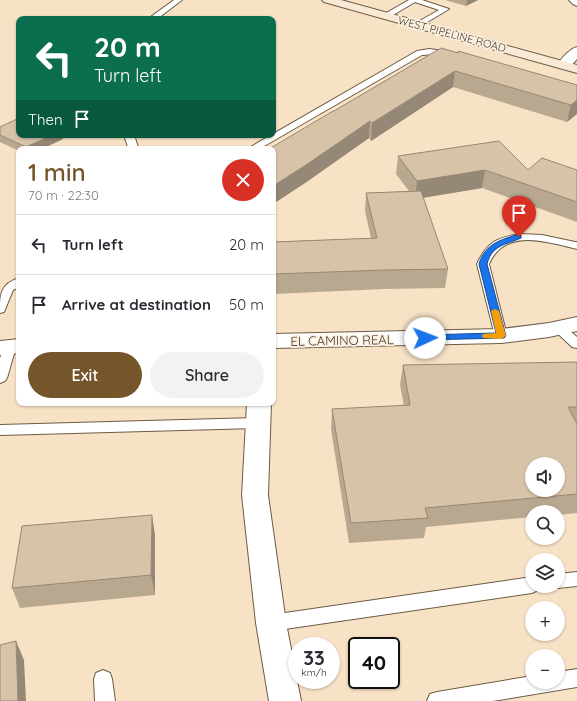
<!DOCTYPE html>
<html lang="en">
<head>
<meta charset="utf-8">
<style>
	:root { --surface:#fff; --page:#f2f2f3; --text:#2b2b33; --muted:#7c7c81; --line:#e1e1e2; --accent:#75562b }
	body { margin:0; font-family:Quicksand,sans-serif; background:var(--page); color:var(--text); height:100vh; display:flex; flex-direction:column; font-size:15px; white-space:nowrap }
	* { box-sizing:border-box; margin:0 }
	p { font-size:13px; color:var(--muted) }
	.icon { flex:none; width:22px; height:22px; fill:none; stroke:currentColor; stroke-width:2; stroke-linecap:round; stroke-linejoin:round }
	.map { position:relative; flex:1; overflow:hidden }
	.drawer { position:absolute; left:16px; top:146px; width:260px; height:260px; display:flex; flex-direction:column; background:var(--surface); border-radius:8px; box-shadow:0 1px 3px #0004 }
	.drawer>* { flex:none }
	.guide { position:absolute; left:16px; top:16px; width:260px; height:122px; border-radius:8px; box-shadow:0 1px 3px #0004; background:#0b6e4f; color:#fff; overflow:hidden }
	.buttons { position:absolute; left:525px; top:457px; display:grid; gap:8px }
	.buttons a { display:grid; place-items:center; width:40px; height:40px; border-radius:50%; background:var(--surface); box-shadow:0 1px 3px #0004; font-size:20px }
	.speed { position:absolute; left:288px; top:637px; display:flex; gap:8px; font-size:20px; font-weight:700; text-align:center }
	.speed>* { display:grid; place-content:center; width:52px; height:52px; border-radius:50%; background:var(--surface); box-shadow:0 1px 3px #0004; line-height:1 }
	.speed small { font-size:10px; font-weight:400 }
	.speed .limit { border:2px solid #111; border-radius:6px; background:#fff; color:#111 }
	.pin { position:absolute; display:grid; place-items:center; width:34px; height:34px; color:#fff; margin:-41px -17px; border-radius:50% 50% 50% 0; rotate:-45deg; box-shadow:0 0 4px #0007 }
	.pin .icon { rotate:45deg }
	.me { position:absolute; width:44px; margin:-22px; rotate:88deg; stroke-linejoin:round; filter:drop-shadow(0 0 3px #0008) }
	.turn { display:flex; align-items:center; gap:14px; height:84px; padding:0 12px; font-size:18px }
	.turn .icon { width:52px; height:52px; stroke-width:2.5 }
	.turn b { display:block; font-size:28px; line-height:34px }
	.then { display:flex; align-items:center; height:38px; padding:0 12px; background:#0003; gap:8px; font-size:15px }
	.round { display:grid; place-items:center; flex:none; width:42px; height:42px; border-radius:21px; background:var(--page) }
	.head { display:flex; align-items:center; justify-content:space-between; height:68px; padding:0 12px }
	h1 { font-size:24px; font-weight:600; line-height:30px; color:var(--accent) }
	.button { display:flex; gap:8px; margin-top:auto; padding:8px 12px }
	.button a { flex:1; height:46px; border-radius:24px; background:var(--accent); color:#fff; font-size:16px; font-weight:600; line-height:46px; text-align:center }
	.button a+a { background:var(--page); color:var(--text) }
	ul { padding:0; list-style:none }
	li { display:flex; align-items:center; gap:12px; height:60px; padding:0 12px; border-top:1px solid var(--line) }
	li div { flex:1 }
	li b { display:block; font-size:15px }
	li em { font-style:normal }
	.map>svg:first-child { display:block }
	.lines { fill:none; stroke-linecap:round; stroke-linejoin:round }
	.service-casing { stroke:#6d5b43; stroke-width:2 }
	.minor-casing { stroke:#6d5b43; stroke-width:2 }
	.tertiary-casing { stroke:#6d5b43; stroke-width:2 }
	.secondary-casing { stroke:#6d5b43; stroke-width:2 }
	.service { fill:#fff; fill-rule:evenodd }
	.minor { fill:#fff; fill-rule:evenodd }
	.tertiary { fill:#fff; fill-rule:evenodd }
	.secondary { fill:#f8ead6; fill-rule:evenodd }
	.wall { fill:#b9a890 }
	.shaded-wall { fill:#968876 }
	.building { fill:#d7c3a8; stroke:#968876; fill-rule:evenodd }
	.route { fill:#1a73e8; stroke:#114b97 }
	.slow { fill:#f59e0b }
	.labels { text-anchor:middle; stroke-width:3.5; stroke-linejoin:round; paint-order:stroke }
	.far-street-label { font-size:11px; fill:#443b30; stroke:#fdf0e0 }
	.street-label { font-size:13px; fill:#443b30; stroke:#fdf0e0 }
</style>
</head>
<body>
<div class="map">
<svg width="577" height="701" viewBox="0 0 577 701">
	<rect width="100%" height="100%" fill="#f7e2c6"/>
	<g class="lines">
		<defs>
			<path id="service" d="M 174,0 L 182,0 L 157,19 L 148,19 Z
				M 409,0 L 422,0 L 449,9 L 419,27 L 416,27 L 416,23 L 439,10 L 415,2 L 388,18 L 382,18 L 381,16 Z
				M 429,49 L 444,51 L 456,55 L 452,57 L 436,54 L 422,55 L 259,149 L 247,149 L 417,51 Z
				M 124,135 L 134,135 L 138,147 L 137,149 L 127,149 L 128,147 Z
				M 521,234 L 542,235 L 575,242 L 577,242 L 577,249 C 547,242 505,227 489,264 L 507,336 L 506,339 L 501,340 L 496,339 L 495,336 L 477,264 C 487,242 498,237 521,234 Z
				M 19,278 L 19,287 L 13,290 L 4,312 L 0,313 C 0,295 0,284 19,278 Z
				M 559,324 L 563,325 L 577,337 L 577,348 L 572,347 L 555,331 L 553,328 L 555,325 Z
				M 10,343 L 15,344 L 16,347 L 7,378 L 5,381 L 0,383 L 0,358 L 5,344 Z
				M 258,418 L 263,419 L 265,423 L 263,427 L 258,428 L 0,435 L 0,425 Z
				M 577,572 L 577,586 L 558,588 L 552,586 L 558,586 L 558,574 Z
				M 532,577 L 532,586 L 540,586 L 538,590 L 532,593 L 271,631 L 265,629 L 262,623 L 265,617 L 271,615 Z
				M 577,669 L 577,687 L 493,701 L 427,701 L 430,694 L 437,692 L 532,676 L 532,682 L 558,682 L 558,672 Z
				M 103,670 L 110,673 L 112,679 L 115,701 L 95,701 L 94,679 L 96,673 Z"/>
			<path id="minor" d="M 569,0 L 577,0 L 577,6 L 573,4 Z
				M 577,47 L 577,59 L 569,68 L 559,68 L 557,65 C 562,58 569,49 577,47 Z"/>
			<path id="tertiary" d="M 577,317 L 577,331 L 549,337 L 501,343 L 273,348 L 273,334 L 501,329 L 549,323 Z
				M 19,339 L 19,353 L 0,355 L 0,341 Z
				M 247,403 L 271,403 L 268,495 L 286,623 L 301,701 L 269,701 L 256,623 L 242,495 Z"/>
			<path id="secondary" d="M 322,0 L 341,0 L 577,65 L 577,73 L 324,2 Z"/>
		</defs>
		<use href="#service" class="service-casing"/>
		<use href="#minor" class="minor-casing"/>
		<use href="#tertiary" class="tertiary-casing"/>
		<use href="#secondary" class="secondary-casing"/>
		<use href="#service" class="service"/>
		<use href="#minor" class="minor"/>
		<use href="#tertiary" class="tertiary"/>
		<use href="#secondary" class="secondary"/>
	</g>
	<path class="wall" d="M 445,0 L 478,0 L 466,6 Z
		M 441,48 L 577,85 L 577,114 L 567,122 L 453,87 L 371,141 L 369,138 L 305,183 L 273,204 L 273,149 L 334,111 Z
		M 0,127 L 63,139 L 42,149 L 19,149 L 19,151 L 0,142 Z
		M 398,156 L 528,170 L 577,170 L 577,222 L 482,188 L 423,198 L 448,269 L 445,288 L 383,289 L 273,294 L 273,242 L 371,238 L 365,211 L 366,193 L 409,191 L 396,174 Z
		M 577,362 L 577,513 L 558,515 L 558,512 L 532,512 L 532,517 L 426,527 L 424,538 L 349,543 L 331,429 L 332,409 L 404,406 L 400,385 L 403,365 Z
		M 155,535 L 155,595 L 20,608 L 12,588 Z"/>
	<path class="shaded-wall" d="M 467,0 L 478,0 L 466,6 Z
		M 455,71 L 453,87 L 371,141 L 372,123 Z
		M 577,100 L 577,114 L 567,122 L 571,105 Z
		M 370,121 L 369,138 L 305,183 L 273,204 L 273,186 Z
		M 52,135 L 62,135 L 63,139 L 42,149 L 26,149 L 26,147 Z
		M 485,170 L 482,188 L 415,199 L 417,181 Z
		M 152,515 L 155,535 L 155,595 L 151,575 Z
		M 16,641 L 24,660 L 26,701 L 18,701 Z"/>
	<path class="building" d="M 441,48 L 458,53 L 458,51 L 577,85 L 577,100 L 571,105 L 455,71 L 372,123 L 370,121 L 306,165 L 273,186 L 273,149 L 269,149 L 333,111 L 334,111 Z
		M 19,118 L 19,135 L 52,135 L 26,147 L 0,135 L 0,127 Z
		M 499,141 L 528,170 L 542,158 L 577,170 L 577,202 L 485,170 L 417,181 L 398,156 Z
		M 421,191 L 448,269 L 385,270 L 273,274 L 273,242 L 377,238 L 366,193 Z
		M 577,362 L 577,407 L 568,407 L 577,424 L 577,494 L 425,508 L 428,518 L 351,523 L 332,409 L 410,405 L 403,365 ZM 532,464 L 558,464 L 558,490 L 532,490 Z
		M 152,515 L 151,575 L 12,588 L 22,526 Z
		M 16,641 L 18,701 L 0,701 L 0,645 Z"/>
	<path class="route" d="M 519,234 L 521,235 L 521,238 C 505,245 492,245 487,264 L 506,336 L 504,338 L 422,340 L 421,338 L 422,336 L 425,335 L 496,333 L 479,264 C 485,244 500,240 519,234 Z"/>
	<path class="slow" d="M 495,309 L 499,311 L 506,336 L 501,339 L 483,338 L 482,336 L 483,334 L 496,333 L 491,311 Z"/>
	<g class="labels">
		<g class="far-street-label">
			<text transform="translate(452 34) rotate(15)" y="4">WEST PIPELINE ROAD</text>
		</g>
		<g class="street-label">
			<text transform="translate(342 340) rotate(-1)" y="5">EL CAMINO REAL</text>
		</g>
	</g>
</svg>
<div class="buttons">
<a><svg class="icon" aria-label="sound" viewBox="0 0 24 24"><path d="M4 9h4l5-4v14l-5-4H4zM17 9q2 3 0 6"/></svg></a>
<a><svg class="icon" aria-label="search" viewBox="0 0 24 24"><circle cx="10" cy="10" r="6"/><path d="M15 15l6 6"/></svg></a>
<a><svg class="icon" aria-label="layers" viewBox="0 0 24 24"><path d="M12 4l9 5-9 5-9-5zM3 14l9 5 9-5"/></svg></a>
<a>+</a>
<a>−</a>
</div>
<div class="speed"><div>33<small>km/h</small></div><div class="limit">40</div></div>
<div class="pin" style="left:519px;top:237px;background:#d93025"><svg class="icon" aria-label="arrive" viewBox="0 0 24 24"><path d="M6 21V4h12l-3 4 3 4H6"/></svg></div>
<svg class="me" style="left:425px;top:338px" viewBox="-20 -20 40 40"><circle r="19" fill="#fff"/><path d="M0-13L10 11 0 6-10 11z" fill="#1a73e8"/></svg>
<div class="guide">
<div class="turn"><svg class="icon" aria-label="left" viewBox="0 0 24 24"><path d="M17 20v-9H6M10 6l-5 5 5 5"/></svg><div><b>20 m</b>Turn left</div></div>
<div class="then">Then<svg class="icon" aria-label="arrive" viewBox="0 0 24 24"><path d="M6 21V4h12l-3 4 3 4H6"/></svg></div>
</div>
<section class="drawer">
<div class="head"><div><h1>1 min</h1><p>70 m · 22:30</p></div><a class="round" style="background:#d93025;color:#fff"><svg class="icon" aria-label="close" viewBox="0 0 24 24"><path d="M6 6l12 12M18 6L6 18"/></svg></a></div>
<ul>
<li><svg class="icon" aria-label="left" viewBox="0 0 24 24"><path d="M17 20v-9H6M10 6l-5 5 5 5"/></svg><div><b>Turn left</b></div><em>20 m</em></li>
<li><svg class="icon" aria-label="arrive" viewBox="0 0 24 24"><path d="M6 21V4h12l-3 4 3 4H6"/></svg><div><b>Arrive at destination</b></div><em>50 m</em></li>
</ul>
<div class="button"><a>Exit</a><a>Share</a></div>
</section>
</div>
</body>
</html>
